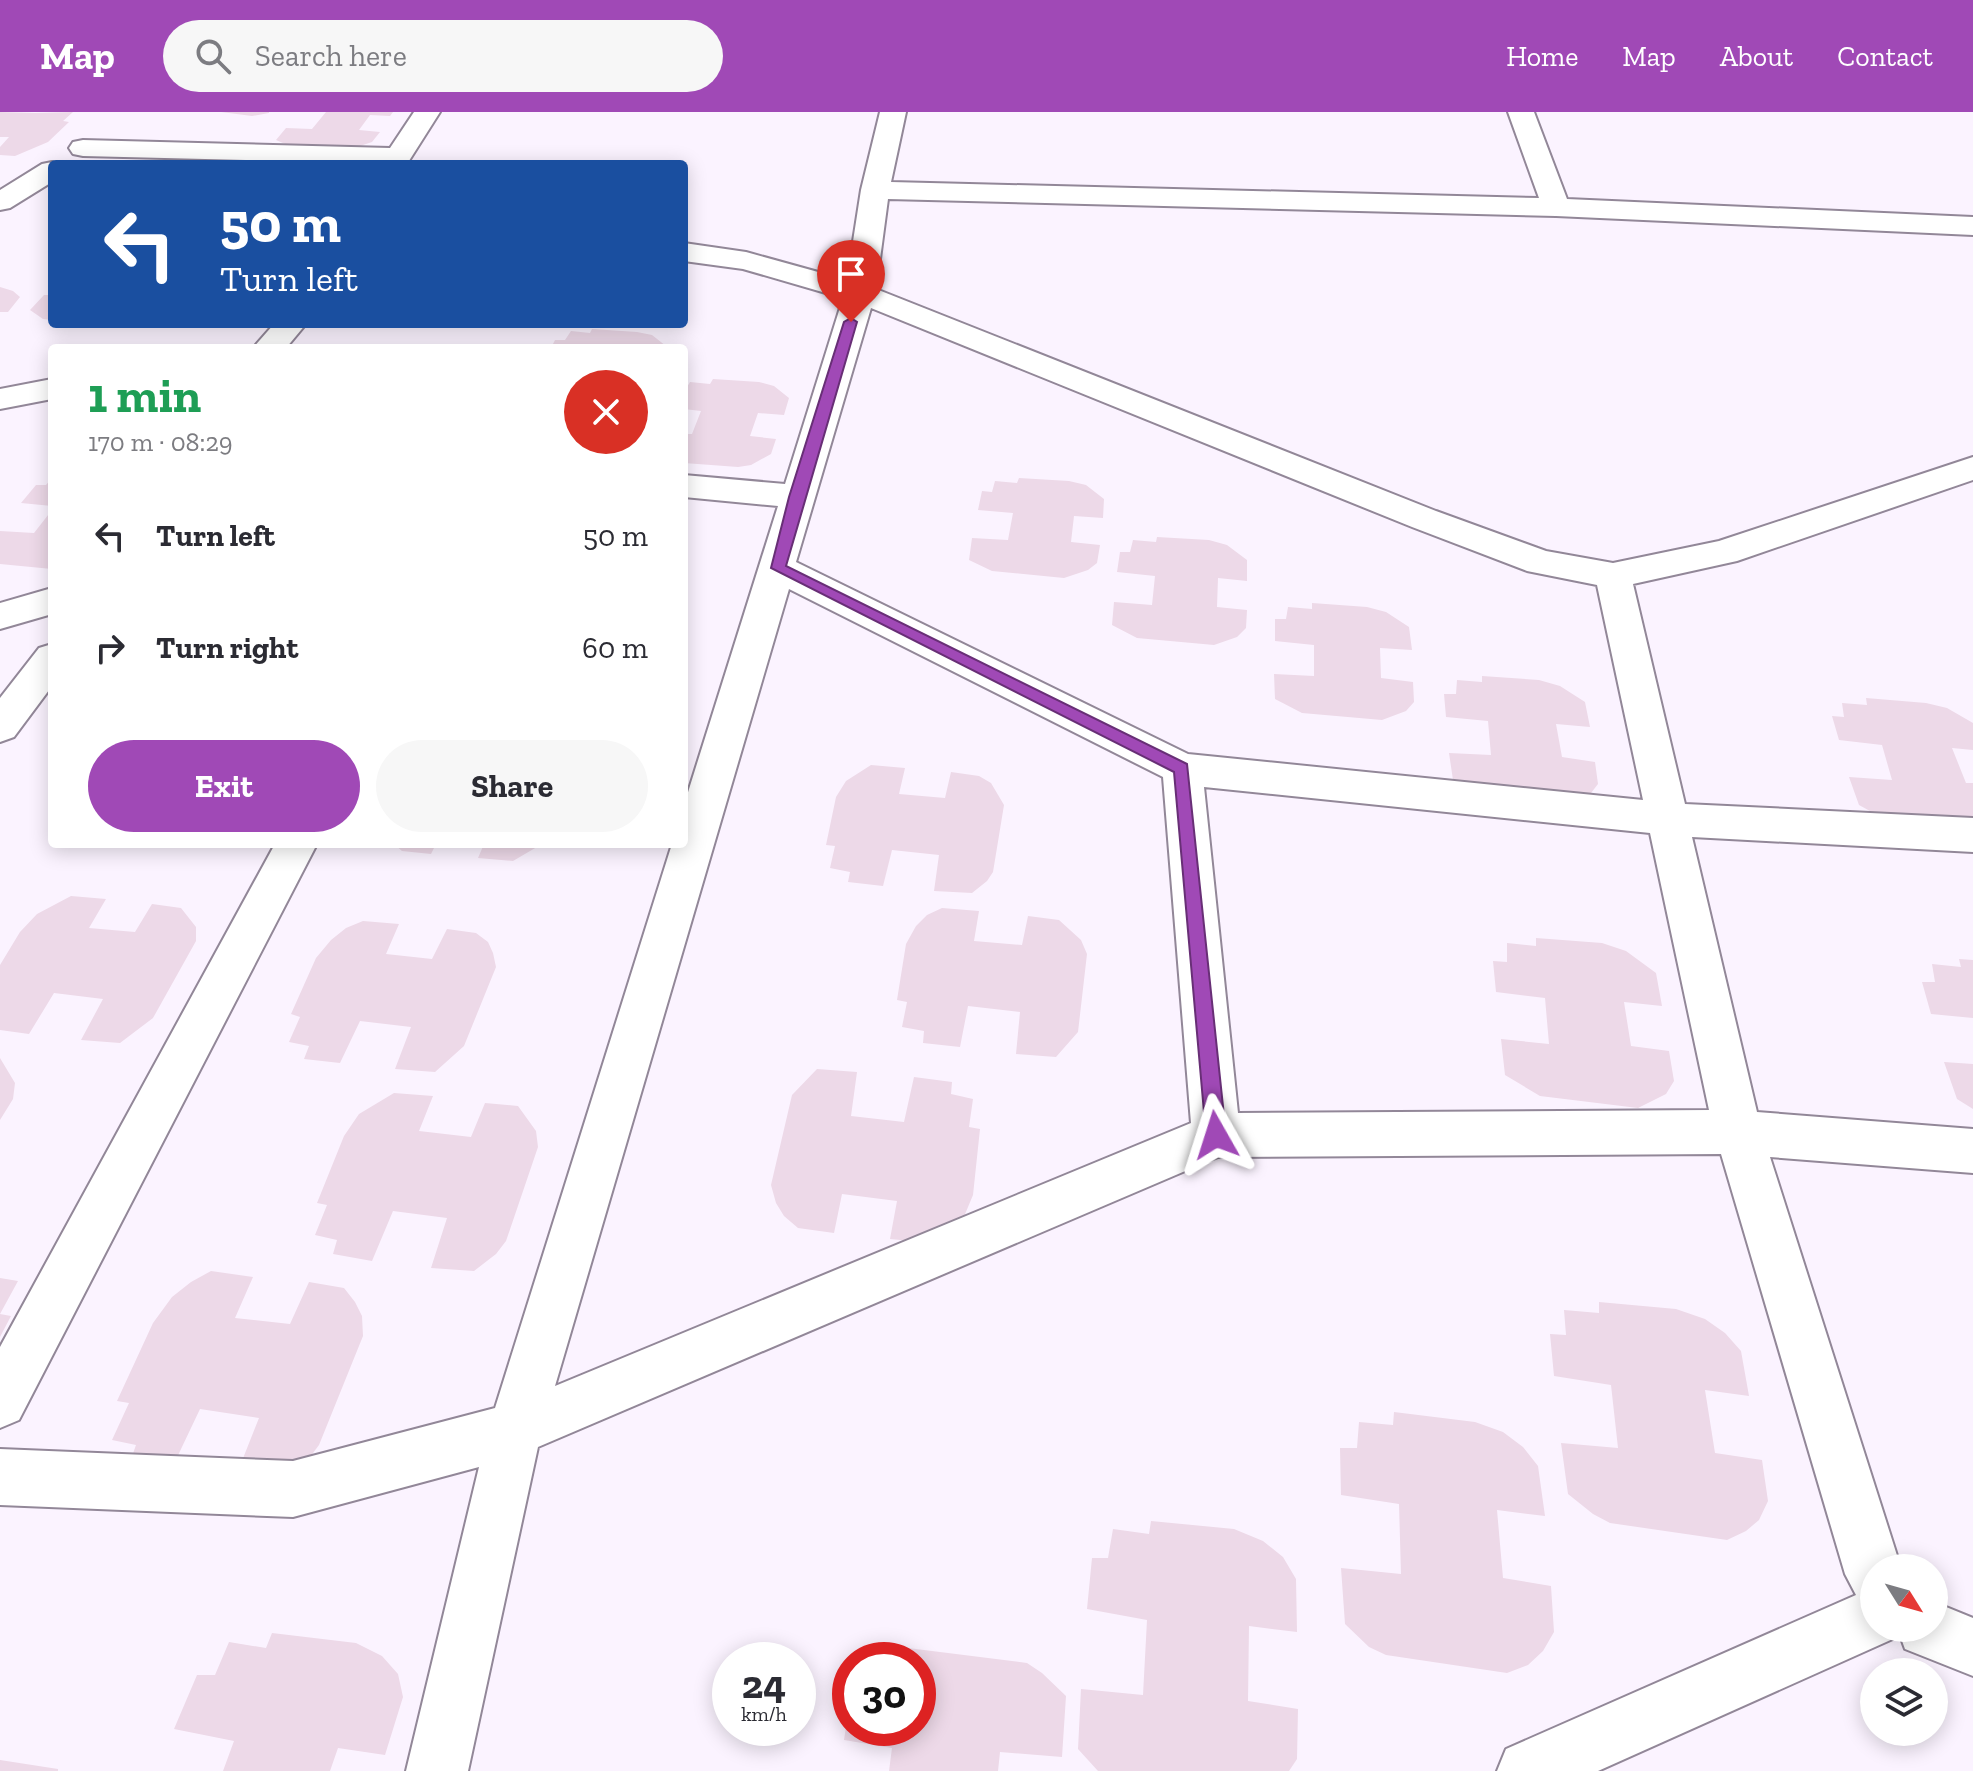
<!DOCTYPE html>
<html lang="en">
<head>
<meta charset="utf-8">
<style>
	:root { --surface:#fff; --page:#f7f7f7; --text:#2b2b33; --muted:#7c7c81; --accent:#a049b6 }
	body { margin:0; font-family:"Zilla Slab",serif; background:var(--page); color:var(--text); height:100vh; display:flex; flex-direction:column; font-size:30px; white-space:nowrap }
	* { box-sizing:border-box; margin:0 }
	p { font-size:26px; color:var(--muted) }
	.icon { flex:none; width:44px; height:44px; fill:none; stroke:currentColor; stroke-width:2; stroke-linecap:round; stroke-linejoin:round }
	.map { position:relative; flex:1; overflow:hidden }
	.details { position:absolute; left:48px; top:232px; width:640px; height:504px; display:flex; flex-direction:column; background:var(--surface); border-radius:8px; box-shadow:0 4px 20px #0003 }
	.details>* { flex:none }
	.banner { position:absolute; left:48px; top:48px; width:640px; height:168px; border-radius:8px; box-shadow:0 4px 20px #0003; background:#1a4fa0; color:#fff; overflow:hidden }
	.needle { width:52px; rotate:127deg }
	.fabs { position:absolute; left:1860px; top:1442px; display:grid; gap:16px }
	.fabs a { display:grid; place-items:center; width:88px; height:88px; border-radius:50%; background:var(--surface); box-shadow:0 4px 20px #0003; font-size:40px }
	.speed { position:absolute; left:712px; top:1530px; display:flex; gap:16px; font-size:40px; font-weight:700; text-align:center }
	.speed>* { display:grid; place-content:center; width:104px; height:104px; border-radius:50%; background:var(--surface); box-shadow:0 4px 20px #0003; line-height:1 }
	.speed small { font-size:20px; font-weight:400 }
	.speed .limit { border:12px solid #d22; background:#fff; color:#111 }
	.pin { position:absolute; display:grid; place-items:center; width:68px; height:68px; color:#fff; margin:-82px -34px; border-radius:50% 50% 50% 0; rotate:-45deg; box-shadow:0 0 8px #0007 }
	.pin .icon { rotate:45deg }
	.me { position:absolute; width:88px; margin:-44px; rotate:354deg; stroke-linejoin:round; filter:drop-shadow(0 0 6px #0008) }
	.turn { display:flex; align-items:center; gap:28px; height:168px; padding:0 40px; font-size:36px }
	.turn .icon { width:104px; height:104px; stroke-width:2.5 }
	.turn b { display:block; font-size:56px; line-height:68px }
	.round { display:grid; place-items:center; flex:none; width:84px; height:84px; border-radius:42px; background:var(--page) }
	.overview { display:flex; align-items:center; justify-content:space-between; height:136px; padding:0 40px }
	h1 { font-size:48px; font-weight:800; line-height:60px; color:#1e9e55 }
	.primary-button { display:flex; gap:16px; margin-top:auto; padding:16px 40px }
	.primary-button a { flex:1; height:92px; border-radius:48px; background:var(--accent); color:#fff; font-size:32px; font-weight:800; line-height:92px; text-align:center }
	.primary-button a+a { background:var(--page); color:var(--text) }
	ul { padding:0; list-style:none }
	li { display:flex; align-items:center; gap:24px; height:112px; padding:0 40px }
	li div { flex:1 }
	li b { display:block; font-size:30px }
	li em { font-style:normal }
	header { display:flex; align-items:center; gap:48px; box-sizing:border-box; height:112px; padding:0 40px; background:var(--accent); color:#fff }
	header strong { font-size:38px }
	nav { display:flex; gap:44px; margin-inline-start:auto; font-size:28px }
	.search { width:560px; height:72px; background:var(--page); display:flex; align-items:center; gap:20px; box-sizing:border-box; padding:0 28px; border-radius:44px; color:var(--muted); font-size:30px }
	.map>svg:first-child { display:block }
	.building { fill:#edd9e8 }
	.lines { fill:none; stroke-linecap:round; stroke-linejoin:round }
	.street-casing { stroke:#928798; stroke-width:4 }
	.street { fill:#fff; fill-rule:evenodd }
	.route { fill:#a049b6; stroke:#682f76; stroke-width:2 }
</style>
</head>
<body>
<header>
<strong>Map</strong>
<div class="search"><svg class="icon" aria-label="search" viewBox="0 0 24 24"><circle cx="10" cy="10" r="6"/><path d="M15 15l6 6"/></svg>Search here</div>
<nav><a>Home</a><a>Map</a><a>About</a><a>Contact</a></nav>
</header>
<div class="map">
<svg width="1973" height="1659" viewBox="0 0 1973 1659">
	<rect width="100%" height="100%" fill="#fbf3ff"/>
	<path class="building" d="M 0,0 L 35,1 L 73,0 L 63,9 L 69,10 L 48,30 L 15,44 L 0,43 L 0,35 L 9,25 L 0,25 Z
		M 221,0 L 269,0 L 269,1 L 252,4 Z
		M 326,0 L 393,0 L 390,4 L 370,3 L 359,18 L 380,20 L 372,30 L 354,36 L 290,34 L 276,28 L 286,16 L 312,17 Z
		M 0,175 L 13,179 L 20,185 L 8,200 L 0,200 Z
		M 44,183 L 52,183 L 52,208 L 43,207 L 30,198 Z
		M 592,217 L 637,220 L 652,223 L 666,234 L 551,236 L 555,228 L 565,228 L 571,219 L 590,221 Z
		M 713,267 L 759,270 L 774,274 L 789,286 L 784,303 L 758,301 L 750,324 L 776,327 L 771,342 L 751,353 L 738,355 L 684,351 L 684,322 L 692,322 L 701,299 L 684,297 L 684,280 L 690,270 L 710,272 Z
		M 52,366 L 52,394 L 21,391 L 36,373 L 46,373 Z
		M 1019,366 L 1069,369 L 1086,373 L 1104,387 L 1103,406 L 1074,404 L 1071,430 L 1100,433 L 1097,451 L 1088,458 L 1064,466 L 992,459 L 969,448 L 972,426 L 1008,428 L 1013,401 L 978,398 L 982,379 L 992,380 L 995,369 L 1017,371 Z
		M 52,398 L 52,457 L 0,452 L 0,419 L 34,421 Z
		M 1157,425 L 1209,428 L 1227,433 L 1247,448 L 1247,469 L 1218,466 L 1217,495 L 1247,498 L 1246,516 L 1237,525 L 1214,533 L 1137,526 L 1112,513 L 1114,490 L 1152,493 L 1155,464 L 1117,460 L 1120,440 L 1130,440 L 1133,428 L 1156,430 Z
		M 1312,491 L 1367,495 L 1386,500 L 1409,515 L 1412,538 L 1380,536 L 1381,566 L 1413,570 L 1414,590 L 1406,599 L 1382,608 L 1302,601 L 1275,587 L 1274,562 L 1314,564 L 1314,533 L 1275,529 L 1275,507 L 1286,507 L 1288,495 L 1312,497 Z
		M 1482,564 L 1539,568 L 1560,574 L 1585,590 L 1590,615 L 1556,612 L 1562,645 L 1595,650 L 1598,672 L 1591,681 L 1580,688 L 1460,672 L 1453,668 L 1449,641 L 1491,643 L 1488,609 L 1446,605 L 1444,582 L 1456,582 L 1457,568 L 1482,570 Z
		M 1866,586 L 1926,591 L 1947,596 L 1973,611 L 1973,638 L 1952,636 L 1966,671 L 1973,671 L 1973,717 L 1879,704 L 1859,693 L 1849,665 L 1892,668 L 1882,633 L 1839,628 L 1832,604 L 1844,605 L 1842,591 L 1867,593 Z
		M 871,653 L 905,656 L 899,682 L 945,686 L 951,660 L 979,664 L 991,671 L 1004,693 L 993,760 L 987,769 L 972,781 L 934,779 L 939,743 L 892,738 L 883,774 L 848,770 L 850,760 L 830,756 L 835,734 L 826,733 L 836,685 L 846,669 Z
		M 394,732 L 436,732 L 431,742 L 402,739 Z
		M 484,732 L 542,732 L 513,749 L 478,746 Z
		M 71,784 L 106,787 L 89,816 L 135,820 L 152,792 L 181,796 L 196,815 L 196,829 L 153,906 L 120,931 L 81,928 L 103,887 L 54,881 L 29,922 L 0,918 L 0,853 L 20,820 L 37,802 Z
		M 942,796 L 979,799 L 974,829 L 1022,833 L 1028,804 L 1059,808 L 1081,828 L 1087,842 L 1078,920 L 1056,945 L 1016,942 L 1020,900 L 968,894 L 960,935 L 923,931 L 924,919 L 902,915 L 907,890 L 897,888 L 906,832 L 916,814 L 927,803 Z
		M 363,809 L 399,812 L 386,842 L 432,847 L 447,817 L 476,821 L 488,830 L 493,841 L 496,855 L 464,934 L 435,960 L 395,957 L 411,915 L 360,909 L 340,951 L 304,947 L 309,934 L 289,930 L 300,905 L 291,902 L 316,846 L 331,828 L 346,816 Z
		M 1536,826 L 1602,831 L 1626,839 L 1656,861 L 1662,894 L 1624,890 L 1631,934 L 1669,939 L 1674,969 L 1666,982 L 1638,996 L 1540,984 L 1505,963 L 1501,927 L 1549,932 L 1545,886 L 1496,880 L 1493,849 L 1507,850 L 1507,831 L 1536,834 Z
		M 1959,847 L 1973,848 L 1973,906 L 1931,902 L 1922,870 L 1935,870 L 1932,852 L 1961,855 Z
		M 0,946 L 15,971 L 13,987 L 0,1008 Z
		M 1944,950 L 1973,952 L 1973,997 L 1957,987 Z
		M 817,957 L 857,960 L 851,1004 L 904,1010 L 914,965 L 952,970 L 951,982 L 973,987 L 969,1015 L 980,1017 L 973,1083 L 963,1107 L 932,1131 L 890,1127 L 897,1089 L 842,1082 L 834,1121 L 798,1116 L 784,1104 L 776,1091 L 771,1073 L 792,983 Z
		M 394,981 L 433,984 L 419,1019 L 471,1025 L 485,991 L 518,994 L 536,1019 L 538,1035 L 506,1129 L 496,1142 L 474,1159 L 431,1156 L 447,1106 L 393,1099 L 372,1149 L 333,1142 L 337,1128 L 315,1123 L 327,1093 L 317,1091 L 344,1024 L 359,1002 Z
		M 211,1159 L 253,1165 L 235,1206 L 290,1212 L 309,1170 L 344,1176 L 355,1190 L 362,1204 L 363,1224 L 319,1333 L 307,1349 L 236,1364 L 259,1306 L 200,1297 L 172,1356 L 130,1350 L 136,1333 L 112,1328 L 129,1291 L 117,1289 L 153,1211 L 172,1185 L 191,1170 Z
		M 0,1166 L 18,1169 L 0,1202 L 11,1204 L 0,1225 Z
		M 1599,1190 L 1676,1197 L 1705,1207 L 1725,1221 L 1741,1239 L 1749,1284 L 1705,1278 L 1715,1341 L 1762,1348 L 1768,1389 L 1759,1408 L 1746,1419 L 1727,1428 L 1610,1411 L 1593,1402 L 1568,1382 L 1561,1331 L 1618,1336 L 1611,1273 L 1554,1264 L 1550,1222 L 1566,1223 L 1564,1198 L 1599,1201 Z
		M 1394,1300 L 1475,1310 L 1503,1320 L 1523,1335 L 1538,1354 L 1545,1404 L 1497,1398 L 1503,1466 L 1551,1474 L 1554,1520 L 1543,1539 L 1528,1553 L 1507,1561 L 1386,1543 L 1369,1535 L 1345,1512 L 1341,1456 L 1401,1462 L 1399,1392 L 1341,1383 L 1340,1336 L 1357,1336 L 1359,1310 L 1393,1313 Z
		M 1151,1409 L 1234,1417 L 1263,1429 L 1283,1445 L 1296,1467 L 1297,1520 L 1249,1514 L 1248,1589 L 1298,1597 L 1297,1647 L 1289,1659 L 1098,1659 L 1078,1637 L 1081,1577 L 1143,1583 L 1147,1508 L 1087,1497 L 1092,1446 L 1108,1446 L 1113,1417 L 1149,1422 Z
		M 272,1521 L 356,1531 L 382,1544 L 398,1562 L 403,1585 L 385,1643 L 338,1636 L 330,1659 L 223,1659 L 234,1629 L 174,1617 L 197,1563 L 215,1563 L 229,1530 L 266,1536 Z
		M 908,1536 L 1027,1551 L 1042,1561 L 1066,1584 L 1062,1645 L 1000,1640 L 998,1659 L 889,1659 L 892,1636 L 844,1628 L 848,1602 L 850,1616 L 918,1616 L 918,1548 L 879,1548 Z
		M 0,1648 L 58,1657 L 58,1659 L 0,1659 Z"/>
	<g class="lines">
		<defs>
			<path id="street" d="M 414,0 L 440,0 L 407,52 L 83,44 L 73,42 L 69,36 L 73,30 L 83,28 L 390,36 Z
				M 880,0 L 906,0 L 891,70 L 1539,86 L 1508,0 L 1534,0 L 1567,87 L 1973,105 L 1973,123 L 1556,104 L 888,87 L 876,177 L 1436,399 L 1546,439 L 1613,451 L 1719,429 L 1973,345 L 1973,368 L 1737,449 L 1633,472 L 1685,692 L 1973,706 L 1973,740 L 1692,725 L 1757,1000 L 1973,1017 L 1973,1061 L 1770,1045 L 1901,1456 L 1874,1456 L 1874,1516 L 1934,1516 L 1934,1490 L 1973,1506 L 1973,1564 L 1905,1537 L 1898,1518 L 1895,1526 L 1598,1659 L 1497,1659 L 1506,1637 L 1856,1483 L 1845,1462 L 1721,1042 L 1218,1045 L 538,1335 L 468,1659 L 406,1659 L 479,1355 L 293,1405 L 0,1393 L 0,1337 L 293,1349 L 495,1296 L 672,732 L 684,732 L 684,693 L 778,394 L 684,385 L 684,363 L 785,372 L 843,186 L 743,157 L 684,149 L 684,131 L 746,140 L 847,168 L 861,78 ZM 871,196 L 1412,415 L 1527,459 L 1597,473 L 1643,688 L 1188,642 L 796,450 ZM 789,477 L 1163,665 L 1191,1011 L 555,1274 ZM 1204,675 L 1650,721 L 1709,998 L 1238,1001 Z
				M 52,50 L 61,52 L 52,52 L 52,70 L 10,96 L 0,98 L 0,78 L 42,52 Z
				M 274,212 L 306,212 L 286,236 L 253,236 Z
				M 52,267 L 52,287 L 0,297 L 0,277 Z
				M 52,476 L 52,502 L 0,517 L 0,491 Z
				M 52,532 L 52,574 L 14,625 L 0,630 L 0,586 L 39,536 Z
				M 275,732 L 317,732 L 19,1308 L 0,1316 L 0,1235 Z"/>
		</defs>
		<use href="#street" class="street-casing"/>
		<use href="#street" class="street"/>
	</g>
	<path class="route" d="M 851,206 L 857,210 L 786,454 L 1187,652 L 1226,1023 L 1223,1029 L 1216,1032 L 1209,1029 L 1206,1023 L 1174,660 L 771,456 L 789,385 L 844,210 Z"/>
</svg>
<div class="fabs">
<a><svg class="needle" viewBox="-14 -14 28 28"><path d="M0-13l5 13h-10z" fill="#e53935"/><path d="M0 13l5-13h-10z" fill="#7c7c81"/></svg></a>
<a><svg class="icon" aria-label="layers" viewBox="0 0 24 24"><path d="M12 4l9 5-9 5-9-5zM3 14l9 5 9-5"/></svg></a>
</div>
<div class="speed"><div>24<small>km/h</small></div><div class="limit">30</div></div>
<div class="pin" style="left:851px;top:210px;background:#d93025"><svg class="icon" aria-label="arrive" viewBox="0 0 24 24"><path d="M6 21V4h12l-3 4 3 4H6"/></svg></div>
<svg class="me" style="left:1216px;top:1023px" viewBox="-20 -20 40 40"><path d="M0-17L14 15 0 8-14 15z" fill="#a049b6" stroke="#fff" stroke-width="4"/></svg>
<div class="banner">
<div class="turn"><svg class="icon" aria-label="left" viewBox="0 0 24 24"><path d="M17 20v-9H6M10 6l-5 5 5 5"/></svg><div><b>50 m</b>Turn left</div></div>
</div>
<section class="details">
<div class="overview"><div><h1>1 min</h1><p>170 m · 08:29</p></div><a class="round" style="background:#d93025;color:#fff"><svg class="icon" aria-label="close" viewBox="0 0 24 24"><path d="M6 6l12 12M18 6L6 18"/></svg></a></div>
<ul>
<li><svg class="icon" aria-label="left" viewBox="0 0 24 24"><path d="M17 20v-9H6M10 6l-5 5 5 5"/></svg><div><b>Turn left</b></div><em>50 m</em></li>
<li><svg class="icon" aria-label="right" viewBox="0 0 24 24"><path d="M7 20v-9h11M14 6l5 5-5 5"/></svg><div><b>Turn right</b></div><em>60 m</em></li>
</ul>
<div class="primary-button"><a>Exit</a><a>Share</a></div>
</section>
</div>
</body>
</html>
